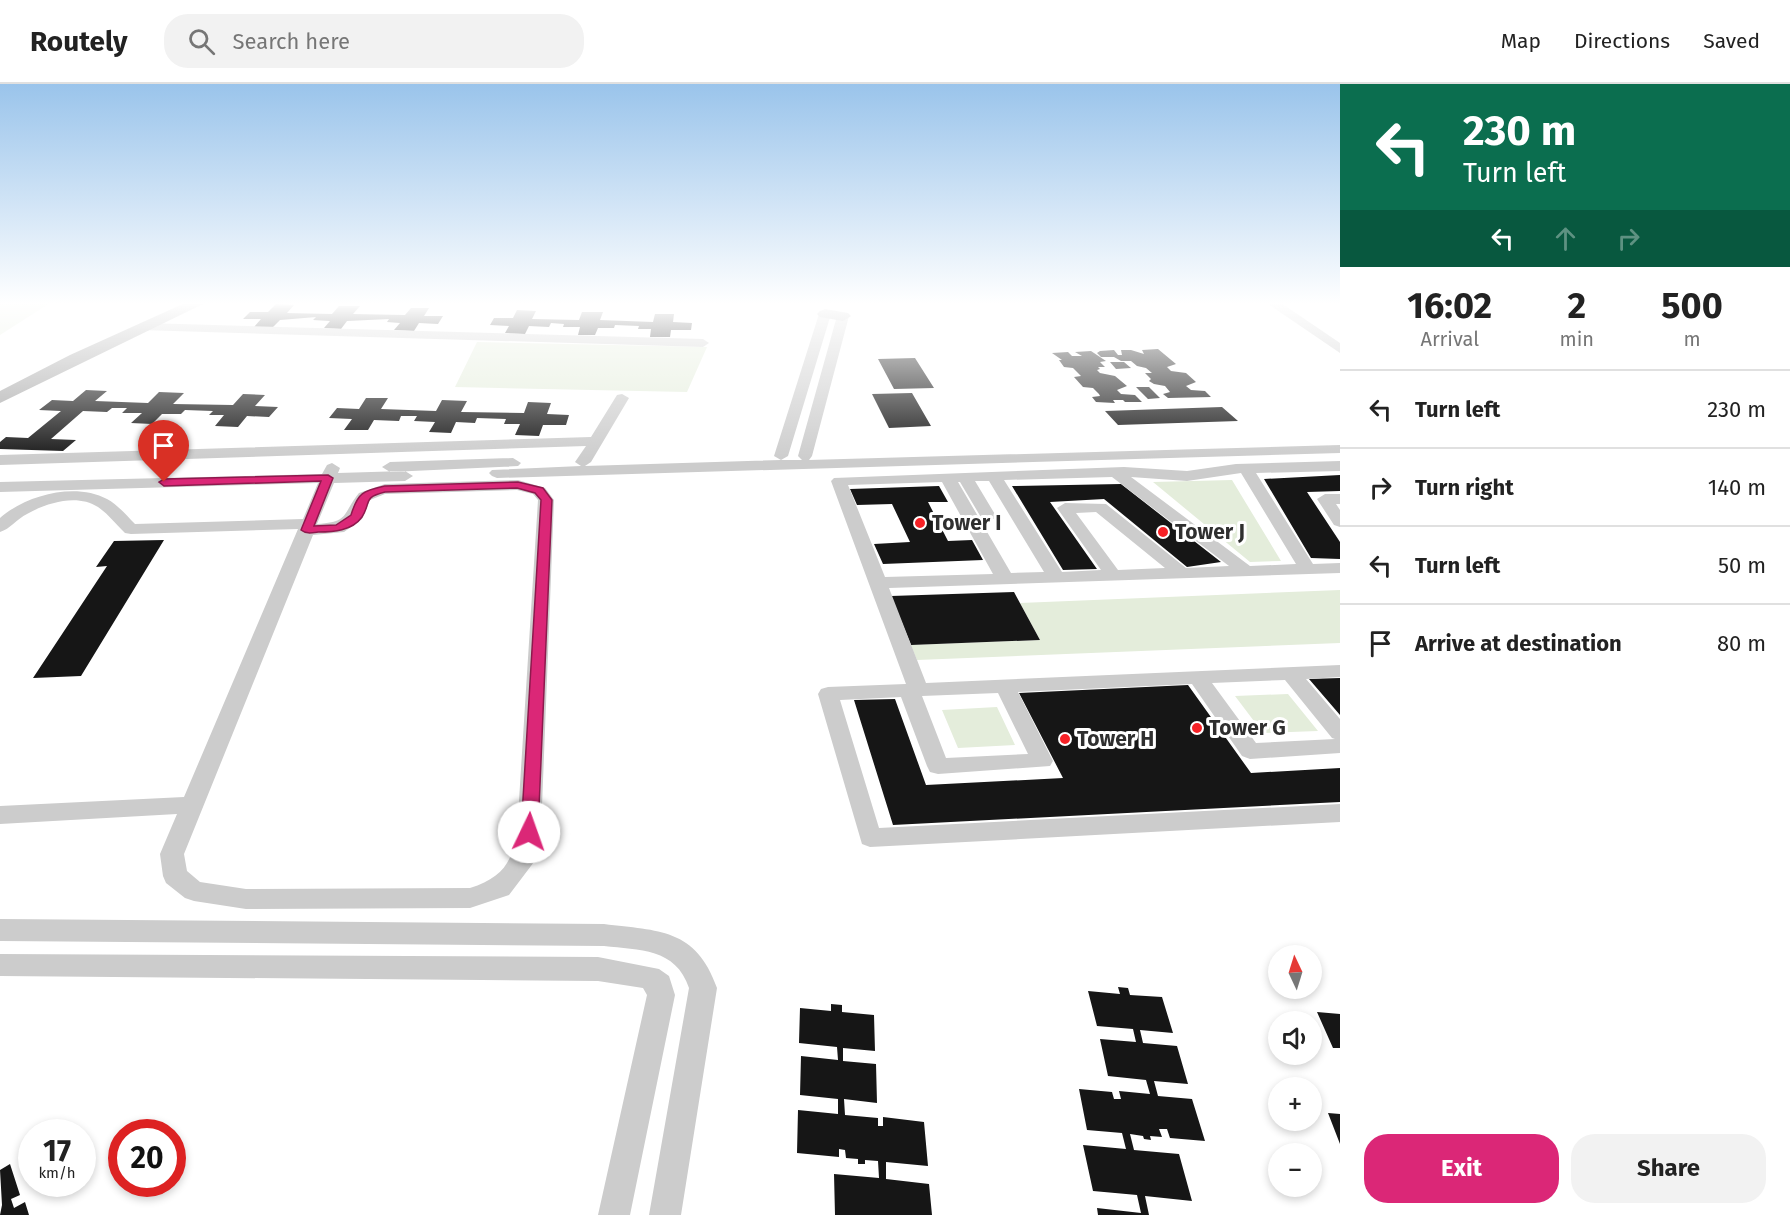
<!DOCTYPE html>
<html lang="en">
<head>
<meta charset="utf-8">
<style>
	:root { --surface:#fff; --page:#f2f2f2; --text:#222; --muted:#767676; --line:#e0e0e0; --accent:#db2777 }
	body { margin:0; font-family:"Fira Sans",sans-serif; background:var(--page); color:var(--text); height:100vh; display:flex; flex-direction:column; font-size:22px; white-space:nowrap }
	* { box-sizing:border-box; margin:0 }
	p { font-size:20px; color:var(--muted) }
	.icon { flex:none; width:33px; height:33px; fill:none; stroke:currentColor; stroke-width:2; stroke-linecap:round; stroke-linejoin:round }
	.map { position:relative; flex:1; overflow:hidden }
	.drawer { display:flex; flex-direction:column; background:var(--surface); width:450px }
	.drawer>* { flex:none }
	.top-card { background:#0b6e4f; color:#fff; overflow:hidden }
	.needle { width:39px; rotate:356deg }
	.fabs { position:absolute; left:1268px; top:861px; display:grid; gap:12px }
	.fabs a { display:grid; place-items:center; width:54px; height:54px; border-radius:50%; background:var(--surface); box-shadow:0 3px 9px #0003; font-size:30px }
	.speed { position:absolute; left:18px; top:1035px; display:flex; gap:12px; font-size:30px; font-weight:700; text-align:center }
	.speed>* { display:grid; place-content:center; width:78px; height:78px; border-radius:50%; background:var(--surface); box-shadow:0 3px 9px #0003; line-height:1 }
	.speed small { font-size:15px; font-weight:400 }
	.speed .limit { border:9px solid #d22; background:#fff; color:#111 }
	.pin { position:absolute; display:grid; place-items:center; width:51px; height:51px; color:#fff; margin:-62px -26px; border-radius:50% 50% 50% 0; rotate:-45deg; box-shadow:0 0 6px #0007 }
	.pin .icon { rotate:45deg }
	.me { position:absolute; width:66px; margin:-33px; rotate:3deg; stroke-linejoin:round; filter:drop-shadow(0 0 4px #0008) }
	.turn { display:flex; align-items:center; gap:21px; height:126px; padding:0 24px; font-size:27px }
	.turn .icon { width:78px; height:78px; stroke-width:2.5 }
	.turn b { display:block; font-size:42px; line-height:51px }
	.lanes { display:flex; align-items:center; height:57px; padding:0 24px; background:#0003; justify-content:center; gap:30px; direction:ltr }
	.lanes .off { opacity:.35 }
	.eta { display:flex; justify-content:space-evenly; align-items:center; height:102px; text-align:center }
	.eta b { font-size:36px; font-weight:700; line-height:42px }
	.action { display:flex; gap:12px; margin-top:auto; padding:12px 24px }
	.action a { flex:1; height:69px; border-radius:24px; background:var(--accent); color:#fff; font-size:24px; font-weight:700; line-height:69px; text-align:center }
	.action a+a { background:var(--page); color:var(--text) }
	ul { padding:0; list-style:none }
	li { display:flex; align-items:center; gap:18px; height:78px; padding:0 24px; border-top:2px solid var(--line) }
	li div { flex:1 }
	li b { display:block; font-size:22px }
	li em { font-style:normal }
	header { display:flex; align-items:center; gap:36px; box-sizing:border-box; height:84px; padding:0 30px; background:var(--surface); border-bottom:2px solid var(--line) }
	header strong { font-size:28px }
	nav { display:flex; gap:33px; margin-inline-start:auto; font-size:21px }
	.search { width:420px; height:54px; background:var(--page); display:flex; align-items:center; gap:15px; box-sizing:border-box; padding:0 21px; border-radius:24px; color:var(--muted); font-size:22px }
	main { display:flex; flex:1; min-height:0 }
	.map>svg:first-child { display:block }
	.green { fill:#e4eddb }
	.building { fill:#161616 }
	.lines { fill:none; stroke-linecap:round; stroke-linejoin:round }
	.minor { fill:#ccc; fill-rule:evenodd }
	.major { fill:#a7a7a7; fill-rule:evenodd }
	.route { fill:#db2777; stroke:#8e194d; stroke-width:1.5 }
	.poi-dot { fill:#f62126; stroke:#fff; stroke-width:2 }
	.labels { text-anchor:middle; stroke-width:6; stroke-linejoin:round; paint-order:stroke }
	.poi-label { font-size:21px; font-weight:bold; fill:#2f2f2f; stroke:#fff; text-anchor:start }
</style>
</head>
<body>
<header>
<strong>Routely</strong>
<div class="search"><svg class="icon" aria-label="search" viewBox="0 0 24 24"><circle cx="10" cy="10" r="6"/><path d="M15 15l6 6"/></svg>Search here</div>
<nav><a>Map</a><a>Directions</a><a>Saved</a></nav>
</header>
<main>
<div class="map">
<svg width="1340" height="1131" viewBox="0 0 1340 1131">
	<rect width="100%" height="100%" fill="#fff"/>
	<path class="green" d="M 0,219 L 50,219 L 0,251 Z
		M 477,258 L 707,263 L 687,308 L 455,303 Z
		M 1232,396 L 1281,477 L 1250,478 L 1153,398 Z
		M 1340,506 L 1340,559 L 917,576 L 911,561 L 1040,556 L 1020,519 Z
		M 1288,610 L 1318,647 L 1263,649 L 1235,612 Z
		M 997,623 L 1015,661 L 958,664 L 942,626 Z"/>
	<path class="building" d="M 276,220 L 294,221 L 287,229 L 332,230 L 339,222 L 360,222 L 353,230 L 405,231 L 411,224 L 429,224 L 424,232 L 443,232 L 438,240 L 419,239 L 414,247 L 394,246 L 400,239 L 387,238 L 389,235 L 347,237 L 341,245 L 324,244 L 330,237 L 313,236 L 316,233 L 280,236 L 273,243 L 254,243 L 261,235 L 243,235 L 250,228 L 268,228 Z
		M 517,226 L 536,227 L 532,235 L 579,236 L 582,228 L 603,228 L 600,236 L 653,238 L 655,230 L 674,230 L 673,238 L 692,239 L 691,246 L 671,246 L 670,253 L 650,253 L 651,245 L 638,245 L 639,242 L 615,241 L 614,244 L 598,244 L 595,251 L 578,251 L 580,243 L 563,243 L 564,240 L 551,239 L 549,243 L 529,242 L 525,250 L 505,249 L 509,242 L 490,241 L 494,234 L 513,234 Z
		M 1158,265 L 1176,280 L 1167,283 L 1171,287 L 1186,289 L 1196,298 L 1186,302 L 1191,306 L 1205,307 L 1211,313 L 1168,314 L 1163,310 L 1170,308 L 1165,302 L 1154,300 L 1149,297 L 1151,295 L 1145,289 L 1152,289 L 1146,284 L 1137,282 L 1131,277 L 1121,277 L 1114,273 L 1101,273 L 1097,269 L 1100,267 L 1114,266 L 1118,271 L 1122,271 L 1121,266 L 1131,266 L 1144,270 L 1142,266 Z
		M 1091,267 L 1106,277 L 1100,278 L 1105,283 L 1098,283 L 1100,285 L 1097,286 L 1100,289 L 1115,292 L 1127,302 L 1117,306 L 1121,310 L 1135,311 L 1142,318 L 1125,318 L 1123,316 L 1113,316 L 1115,319 L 1096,318 L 1092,313 L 1100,312 L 1099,310 L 1093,304 L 1083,303 L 1074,293 L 1081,292 L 1073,284 L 1064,283 L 1059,276 L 1062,276 L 1052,269 L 1068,268 L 1072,272 L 1082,272 L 1075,268 Z
		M 915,274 L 934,304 L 894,305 L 878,275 Z
		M 1110,278 L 1124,278 L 1131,284 L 1116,285 Z
		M 1136,303 L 1149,303 L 1160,314 L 1148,315 Z
		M 86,306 L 107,307 L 95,317 L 148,319 L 159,308 L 184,309 L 173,320 L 233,321 L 243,310 L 265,311 L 255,322 L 278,323 L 269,333 L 247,332 L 238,343 L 215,342 L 224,331 L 209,331 L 213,327 L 185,326 L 181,330 L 162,330 L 152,340 L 131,339 L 142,329 L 122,329 L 127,324 L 112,324 L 107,328 L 83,327 L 51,355 L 76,356 L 63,367 L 0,365 L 0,358 L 6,353 L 28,354 L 61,327 L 39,326 L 52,316 L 73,317 Z
		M 912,309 L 931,342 L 889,344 L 872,310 Z
		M 366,314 L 388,314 L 381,325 L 436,327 L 442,316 L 467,317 L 461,328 L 524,329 L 528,318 L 551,319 L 547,330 L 569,331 L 566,341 L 543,341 L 539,352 L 515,351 L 520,340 L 504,340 L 506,335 L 477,334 L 475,339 L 456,338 L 451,349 L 429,348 L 435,338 L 414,337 L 417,332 L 401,332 L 399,337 L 374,336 L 368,346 L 344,346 L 352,335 L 329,334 L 337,324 L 359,325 Z
		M 1222,323 L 1238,337 L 1118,341 L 1105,327 Z
		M 1340,391 L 1340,407 L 1307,408 L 1340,458 L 1340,475 L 1311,474 L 1264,395 Z
		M 1121,400 L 1221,478 L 1187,483 L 1104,415 L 1050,418 L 1097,485 L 1063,486 L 1012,402 Z
		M 939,402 L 948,418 L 928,418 L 948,457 L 972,456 L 983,476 L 883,480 L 874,460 L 910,458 L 892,420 L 857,421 L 850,405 Z
		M 164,456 L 81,592 L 33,594 L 107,482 L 96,483 L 114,457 Z
		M 1014,508 L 1040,556 L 911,561 L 891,512 Z
		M 1340,594 L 1340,631 L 1309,595 Z
		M 1188,601 L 1251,689 L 1340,684 L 1340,718 L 893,741 L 854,616 L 895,615 L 926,701 L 1063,694 L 1019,609 Z
		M 1118,903 L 1128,904 L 1130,911 L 1162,913 L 1173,949 L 1140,946 L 1143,959 L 1177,962 L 1188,1000 L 1154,997 L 1158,1012 L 1192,1015 L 1205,1057 L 1170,1054 L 1167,1045 L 1159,1045 L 1162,1053 L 1150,1052 L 1151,1056 L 1144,1055 L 1143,1052 L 1130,1050 L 1134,1066 L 1179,1070 L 1192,1117 L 1145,1112 L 1149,1131 L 1098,1131 L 1097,1124 L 1141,1129 L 1137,1111 L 1093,1107 L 1083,1061 L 1126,1065 L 1122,1049 L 1087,1046 L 1079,1005 L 1112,1008 L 1114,1015 L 1121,1015 L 1119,1007 L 1150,1010 L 1146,996 L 1108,992 L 1100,955 L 1136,958 L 1133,945 L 1097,942 L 1088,907 L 1120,910 Z
		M 831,920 L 842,921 L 842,928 L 874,931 L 875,967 L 843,964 L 843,977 L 876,980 L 877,1019 L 844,1015 L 845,1031 L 878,1034 L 878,1042 L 883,1042 L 883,1033 L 924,1038 L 928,1082 L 886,1078 L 886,1095 L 929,1100 L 932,1131 L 835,1131 L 834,1090 L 879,1094 L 878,1077 L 865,1076 L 865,1080 L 858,1080 L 858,1075 L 846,1074 L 845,1066 L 839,1065 L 839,1073 L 797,1069 L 798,1026 L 838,1030 L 838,1015 L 800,1011 L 801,972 L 838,976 L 837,963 L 799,959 L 800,924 L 831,927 Z
		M 1317,928 L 1340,930 L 1340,964 L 1333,964 Z
		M 1328,1029 L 1340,1030 L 1340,1060 Z
		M 10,1080 L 20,1111 L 11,1115 L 14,1124 L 25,1118 L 29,1131 L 0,1131 L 2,1121 L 0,1086 Z"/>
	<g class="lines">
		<path class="minor" d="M 1281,219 L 1340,259 L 1340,269 L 1268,220 Z
			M 825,227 L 831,230 L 788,372 L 781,376 L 802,376 L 798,372 L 837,232 L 843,229 L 849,232 L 812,372 L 809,376 L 1340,361 L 1340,369 L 497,394 L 492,392 L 489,389 L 492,386 L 581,382 L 575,378 L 586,362 L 0,381 L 0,371 L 591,353 L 617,311 L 622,310 L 629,314 L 591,378 L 585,382 L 781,376 L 774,372 L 819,230 Z
			M 145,239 L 703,255 L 709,259 L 703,263 L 141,246 L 141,240 Z
			M 513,374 L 521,379 L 518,382 L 390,388 L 382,383 L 390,378 Z
			M 1340,377 L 1340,387 L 1256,389 L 1313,480 L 1340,479 L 1340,489 L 889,504 L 926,599 L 1340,581 L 1340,593 L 1306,595 L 1340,635 L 1340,669 L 1250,675 L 1242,672 L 1192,600 L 1018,608 L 1053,677 L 1050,682 L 938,690 L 930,688 L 927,682 L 901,613 L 840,616 L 879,744 L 1340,720 L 1340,738 L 870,763 L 862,760 L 818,610 L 821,605 L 828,603 L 906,600 L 831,397 L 834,394 L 1124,383 L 1187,387 L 1236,380 ZM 1241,389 L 1296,480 L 1250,482 L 1131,393 L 1187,397 ZM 1112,393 L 1229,482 L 1186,484 L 1106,420 L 1065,419 L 1057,424 L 1101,486 L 1062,488 L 1004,396 ZM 975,397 L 989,397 L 1044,488 L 1011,489 L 958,398 L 960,398 L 982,435 L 994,435 L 996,432 ZM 942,398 L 993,490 L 885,493 L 848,401 ZM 1096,428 L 1165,484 L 1118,486 L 1076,429 ZM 1285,596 L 1332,654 L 1335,655 L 1256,659 L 1212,599 ZM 998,609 L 1028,670 L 946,674 L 922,612 Z
			M 332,379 L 340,384 L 338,389 L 405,387 L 413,392 L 405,397 L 334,399 L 317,440 C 350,438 342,430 359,409 L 385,400 L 518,396 L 545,404 L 554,416 L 541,748 L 537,774 L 509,811 L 470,824 L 246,825 L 194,817 L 185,814 L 166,799 L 163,792 L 160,770 L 177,730 L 0,740 L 0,722 L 184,713 L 298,445 L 131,450 L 125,449 C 116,440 108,430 98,423 C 77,409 46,419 27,430 C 17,435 10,445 0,448 L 0,434 C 26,411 75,398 107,415 C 118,421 126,431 135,440 L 303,435 L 318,399 L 0,408 L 0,398 L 322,390 L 327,381 ZM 517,406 L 533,410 L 538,416 L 517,748 C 512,780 501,794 470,804 L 246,805 L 200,798 L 187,787 L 184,770 L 313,451 L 344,448 L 362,435 L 370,416 L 385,410 Z
			M 1325,410 L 1340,410 L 1340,420 L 1336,420 L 1340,426 L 1340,443 L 1334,441 L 1317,415 Z
			M 0,835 L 604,840 C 659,847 696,844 717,904 L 681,1131 L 649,1131 L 689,904 C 676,864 639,866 604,862 L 0,857 Z
			M 0,870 L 598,873 L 659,885 L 669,892 L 675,911 L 630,1131 L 598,1131 L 647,911 L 643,904 L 598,897 L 0,892 Z"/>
		<path class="major" d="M 185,219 L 205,219 L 0,319 L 0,307 L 70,271 Z
			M 825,225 L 848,229 L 851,232 L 843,237 L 820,233 L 817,230 L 820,227 Z"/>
	</g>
	<linearGradient id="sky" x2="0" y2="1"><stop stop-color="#9ac4eb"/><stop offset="0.58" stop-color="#fff"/><stop offset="1" stop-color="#fff" stop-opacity="0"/></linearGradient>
	<rect width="1340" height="378" fill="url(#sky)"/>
	<path class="route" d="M 328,391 L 333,394 L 314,442 L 336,441 L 351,431 C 358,408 363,407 385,402 L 518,398 L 543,404 L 552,416 L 538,748 L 535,752 L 529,754 L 523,752 L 521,748 L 541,416 L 535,409 L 517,404 L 385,408 C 362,414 372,417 362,433 C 352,447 333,448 318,448 C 311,449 306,450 301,446 L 321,397 L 164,402 L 159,398 L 164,395 Z"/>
	<g class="poi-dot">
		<circle cx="920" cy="439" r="6"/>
		<circle cx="1163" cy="448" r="6"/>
		<circle cx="1197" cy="644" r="6"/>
		<circle cx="1065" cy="655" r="6"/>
	</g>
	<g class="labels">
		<g class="poi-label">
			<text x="932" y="446">Tower I</text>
			<text x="1175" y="455">Tower J</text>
			<text x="1209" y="651">Tower G</text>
			<text x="1077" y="662">Tower H</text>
		</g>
	</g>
</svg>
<div class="fabs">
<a><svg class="needle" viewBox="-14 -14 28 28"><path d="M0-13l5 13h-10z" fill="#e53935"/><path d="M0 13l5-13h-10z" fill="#767676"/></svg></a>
<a><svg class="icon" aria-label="sound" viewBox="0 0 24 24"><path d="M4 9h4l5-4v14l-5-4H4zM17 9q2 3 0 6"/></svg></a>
<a>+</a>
<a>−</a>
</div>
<div class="speed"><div>17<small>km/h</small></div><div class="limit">20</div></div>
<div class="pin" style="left:164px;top:398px;background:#d93025"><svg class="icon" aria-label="arrive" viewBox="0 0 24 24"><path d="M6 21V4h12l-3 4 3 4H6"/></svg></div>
<svg class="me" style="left:529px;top:748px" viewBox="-20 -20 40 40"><circle r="19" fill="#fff"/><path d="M0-13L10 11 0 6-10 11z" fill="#db2777"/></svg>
</div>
<section class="drawer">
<div class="top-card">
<div class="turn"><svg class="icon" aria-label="left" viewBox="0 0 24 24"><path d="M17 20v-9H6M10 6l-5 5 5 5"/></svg><div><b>230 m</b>Turn left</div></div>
<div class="lanes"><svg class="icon" aria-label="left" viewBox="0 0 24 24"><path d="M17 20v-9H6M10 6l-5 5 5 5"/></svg><svg class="icon off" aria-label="ahead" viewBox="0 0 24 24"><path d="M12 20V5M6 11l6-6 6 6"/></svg><svg class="icon off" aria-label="right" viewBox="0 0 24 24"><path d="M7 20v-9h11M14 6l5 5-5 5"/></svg></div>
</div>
<div class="eta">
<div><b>16:02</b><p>Arrival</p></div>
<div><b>2</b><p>min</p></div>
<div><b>500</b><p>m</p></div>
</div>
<ul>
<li><svg class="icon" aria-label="left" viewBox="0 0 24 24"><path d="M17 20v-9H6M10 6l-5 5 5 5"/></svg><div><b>Turn left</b></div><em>230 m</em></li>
<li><svg class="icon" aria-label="right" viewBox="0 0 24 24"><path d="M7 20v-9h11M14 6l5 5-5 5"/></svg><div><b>Turn right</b></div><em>140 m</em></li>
<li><svg class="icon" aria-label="left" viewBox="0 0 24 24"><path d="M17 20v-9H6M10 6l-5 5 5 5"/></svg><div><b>Turn left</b></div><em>50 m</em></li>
<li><svg class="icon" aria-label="arrive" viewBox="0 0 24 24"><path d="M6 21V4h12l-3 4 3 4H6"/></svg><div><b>Arrive at destination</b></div><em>80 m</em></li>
</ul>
<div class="action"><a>Exit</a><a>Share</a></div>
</section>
</main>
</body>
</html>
